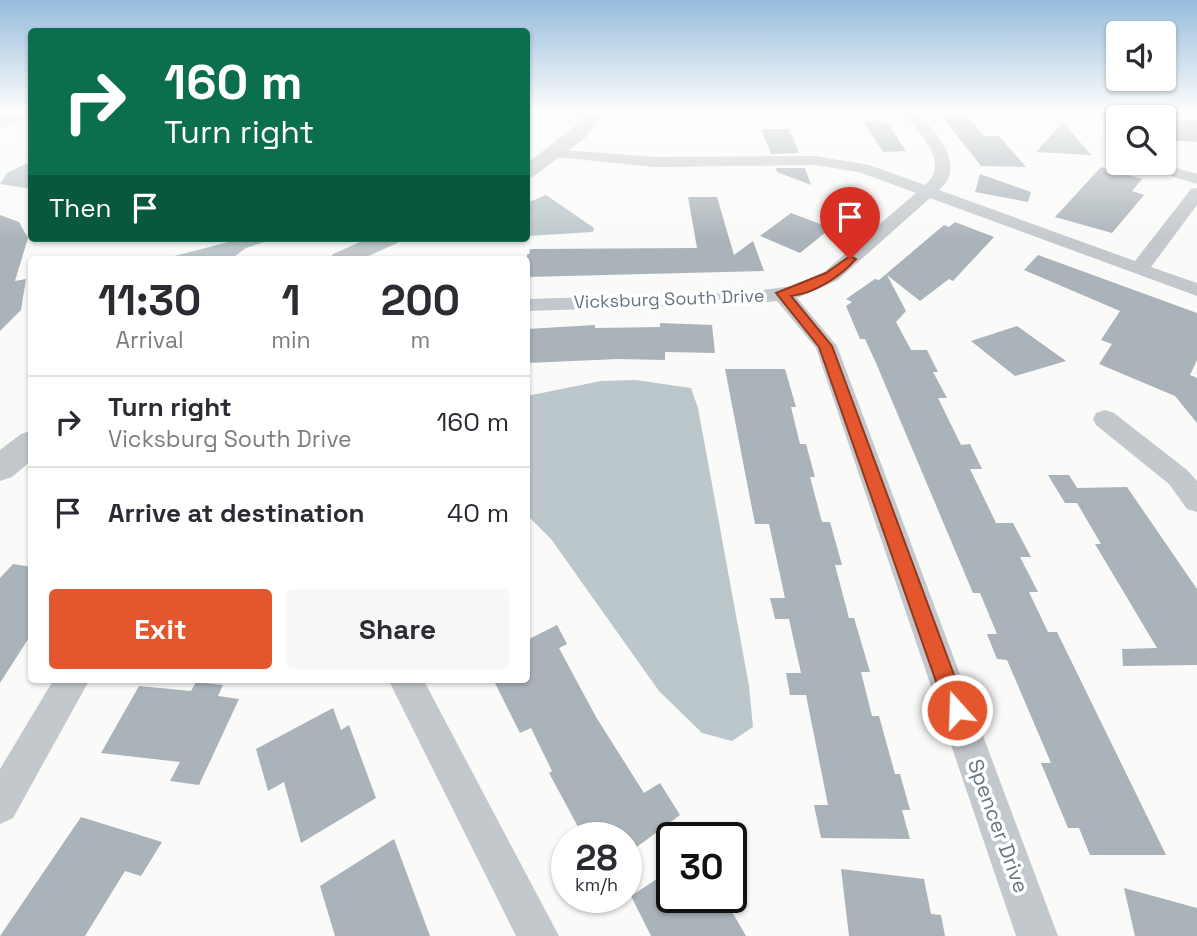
<!DOCTYPE html>
<html lang="en">
<head>
<meta charset="utf-8">
<style>
	:root { --surface:#fff; --page:#f7f7f7; --text:#2b2b33; --muted:#7c7c81; --line:#e1e1e2; --accent:#e4572e }
	body { margin:0; font-family:"Space Grotesk",sans-serif; background:var(--page); color:var(--text); height:100vh; display:flex; flex-direction:column; font-size:26px; white-space:nowrap }
	* { box-sizing:border-box; margin:0 }
	p { font-size:23px; color:var(--muted) }
	.icon { flex:none; width:38px; height:38px; fill:none; stroke:currentColor; stroke-width:2; stroke-linecap:round; stroke-linejoin:round }
	.map { position:relative; flex:1; overflow:hidden }
	.drawer { position:absolute; left:28px; top:256px; width:502px; height:427px; display:flex; flex-direction:column; background:var(--surface); border-radius:7px; box-shadow:0 2px 5px #0004 }
	.drawer>* { flex:none }
	.hud { position:absolute; left:28px; top:28px; width:502px; height:214px; border-radius:7px; box-shadow:0 2px 5px #0004; background:#0b6e4f; color:#fff; overflow:hidden }
	.fabs { position:absolute; left:1106px; top:21px; display:grid; gap:14px }
	.fabs a { display:grid; place-items:center; width:70px; height:70px; border-radius:7px; background:var(--surface); box-shadow:0 2px 5px #0004; font-size:35px }
	.speed { position:absolute; left:551px; top:822px; display:flex; gap:14px; font-size:35px; font-weight:700; text-align:center }
	.speed>* { display:grid; place-content:center; width:91px; height:91px; border-radius:50%; background:var(--surface); box-shadow:0 2px 5px #0004; line-height:1 }
	.speed small { font-size:18px; font-weight:400 }
	.speed .limit { border:4px solid #111; border-radius:10px; background:#fff; color:#111 }
	.pin { position:absolute; display:grid; place-items:center; width:60px; height:60px; color:#fff; margin:-72px -30px; border-radius:50% 50% 50% 0; rotate:-45deg; box-shadow:0 0 7px #0007 }
	.pin .icon { rotate:45deg }
	.me { position:absolute; width:77px; margin:-38px; rotate:340deg; stroke-linejoin:round; filter:drop-shadow(0 0 5px #0008) }
	.turn { display:flex; align-items:center; gap:24px; height:147px; padding:0 21px; font-size:32px }
	.turn .icon { width:91px; height:91px; stroke-width:2.5 }
	.turn b { display:block; font-size:49px; line-height:60px }
	.then { display:flex; align-items:center; height:66px; padding:0 21px; background:#0003; gap:14px; font-size:26px }
	.eta { display:flex; justify-content:space-evenly; align-items:center; height:119px; text-align:center }
	.eta b { font-size:42px; font-weight:600; line-height:49px }
	.primary-button { display:flex; gap:14px; margin-top:auto; padding:14px 21px }
	.primary-button a { flex:1; height:80px; border-radius:7px; background:var(--accent); color:#fff; font-size:28px; font-weight:600; line-height:80px; text-align:center }
	.primary-button a+a { background:var(--page); color:var(--text) }
	ul { padding:0; list-style:none }
	li { display:flex; align-items:center; gap:21px; height:91px; padding:0 21px; border-top:2px solid var(--line) }
	li div { flex:1 }
	li b { display:block; font-size:26px }
	li em { font-style:normal }
	.map>svg:first-child { display:block }
	.water { fill:#bbc7cb }
	.building { fill:#aab3b9 }
	.lines { fill:none; stroke-linecap:round; stroke-linejoin:round }
	.minor { fill:#c3c8cc; fill-rule:evenodd }
	.tertiary { fill:#c3c8cc; fill-rule:evenodd }
	.route { fill:#e4572e; stroke:#94391e; stroke-width:2 }
	.labels { text-anchor:middle; stroke-width:7; stroke-linejoin:round; paint-order:stroke }
	.far-street-label { font-size:18px; fill:#657683; stroke:#fff }
	.street-label { font-size:21px; fill:#657683; stroke:#fff }
</style>
</head>
<body>
<div class="map">
<svg width="1197" height="936" viewBox="0 0 1197 936">
	<rect width="100%" height="100%" fill="#fafaf8"/>
	<path class="water" d="M 31,161 L 31,189 L 0,184 L 7,173 Z
		M 546,195 L 594,228 L 593,232 L 527,236 L 527,203 Z
		M 244,238 L 276,238 L 246,248 L 231,259 L 163,259 Z
		M 636,380 L 691,388 L 698,408 L 749,686 L 753,727 L 732,741 L 702,733 L 659,691 L 551,539 L 527,515 L 527,396 L 601,381 Z"/>
	<path class="building" d="M 944,119 L 970,119 L 984,136 L 999,136 L 1026,167 L 981,166 Z
		M 1164,120 L 1197,120 L 1197,142 L 1164,140 Z
		M 863,121 L 886,121 L 906,151 L 883,152 Z
		M 1063,122 L 1091,155 L 1036,152 Z
		M 761,129 L 789,129 L 799,153 L 771,154 Z
		M 1101,167 L 1142,179 L 1132,191 L 1144,195 L 1112,233 L 1055,217 Z
		M 776,168 L 805,168 L 811,185 L 777,172 Z
		M 980,174 L 1031,192 L 1028,202 L 975,192 Z
		M 688,197 L 717,197 L 734,255 L 753,241 L 764,271 L 527,277 L 527,254 L 529,254 L 530,249 L 697,248 Z
		M 791,213 L 831,228 L 800,253 L 760,236 Z
		M 0,215 L 19,222 L 28,238 L 15,281 L 26,279 L 21,310 L 0,331 Z
		M 955,222 L 994,237 L 953,281 L 949,279 L 920,301 L 887,275 L 906,311 L 896,322 L 911,350 L 927,350 L 938,372 L 933,372 L 947,398 L 938,398 L 961,445 L 970,444 L 982,469 L 970,469 L 996,523 L 1013,523 L 1031,557 L 1020,557 L 1038,592 L 1029,592 L 1048,632 L 1057,632 L 1166,855 L 1090,855 L 1079,828 L 1068,828 L 1041,763 L 1051,763 L 1007,660 L 997,659 L 987,634 L 997,634 L 980,593 L 973,593 L 876,363 L 865,339 L 860,339 L 846,306 L 852,302 L 846,299 L 875,279 L 879,280 L 944,225 L 949,227 Z
		M 1038,255 L 1197,313 L 1197,360 L 1190,375 L 1197,378 L 1197,423 L 1175,396 L 1099,364 L 1112,344 L 1101,340 L 1120,311 L 1024,270 Z
		M 660,323 L 712,325 L 715,353 L 665,352 L 665,360 L 618,359 L 527,363 L 527,329 L 595,325 L 595,328 L 660,327 Z
		M 1017,326 L 1066,361 L 1015,376 L 971,341 Z
		M 725,369 L 785,369 L 796,407 L 791,407 L 800,444 L 806,444 L 815,477 L 810,477 L 822,522 L 830,522 L 842,565 L 835,565 L 849,618 L 854,618 L 870,672 L 861,672 L 872,716 L 879,716 L 895,774 L 900,774 L 910,810 L 902,810 L 910,839 L 821,838 L 814,805 L 828,805 L 806,695 L 790,695 L 786,673 L 801,673 L 789,619 L 775,619 L 770,598 L 785,598 L 769,524 L 755,524 Z
		M 1048,475 L 1069,475 L 1077,488 L 1127,487 L 1197,589 L 1197,665 L 1123,666 L 1122,649 L 1157,648 L 1095,544 L 1101,544 L 1077,503 L 1065,503 Z
		M 13,564 L 32,567 L 32,633 L 0,683 L 0,578 Z
		M 557,625 L 567,644 L 559,648 L 596,717 L 644,793 L 660,783 L 680,815 L 626,855 L 626,838 L 584,838 L 549,773 L 552,771 L 531,728 L 520,733 L 493,679 L 527,679 L 527,640 Z
		M 196,682 L 223,685 L 218,696 L 239,699 L 199,785 L 170,781 L 180,762 L 101,753 L 139,686 L 191,691 Z
		M 333,708 L 341,730 L 349,725 L 376,798 L 301,843 L 284,782 L 268,791 L 256,749 Z
		M 81,817 L 162,842 L 141,876 L 125,871 L 85,936 L 0,936 Z
		M 394,839 L 430,936 L 335,936 L 320,886 Z
		M 672,869 L 672,898 L 724,898 L 746,936 L 651,936 L 631,896 Z
		M 841,869 L 924,879 L 931,914 L 941,915 L 945,936 L 849,936 Z
		M 1124,888 L 1197,908 L 1197,936 L 1135,936 Z"/>
	<g class="lines">
		<path class="minor" d="M 21,110 L 32,110 L 32,116 L 0,129 L 0,120 Z
			M 900,110 L 915,110 C 934,131 969,164 939,190 L 1135,261 L 1191,189 L 1197,188 L 1197,205 L 1151,267 L 1197,283 L 1197,296 L 930,198 L 838,280 L 797,298 L 837,346 L 1058,936 L 1016,936 L 816,348 L 777,301 L 747,304 L 527,311 L 527,299 L 747,292 L 793,286 L 824,272 L 916,193 L 859,172 L 815,165 L 655,167 L 556,157 L 551,155 L 548,152 L 551,149 L 655,157 L 815,156 L 869,165 L 925,185 C 953,161 915,129 900,110 Z
			M 1135,163 L 1159,163 L 1197,174 L 1197,184 L 1137,166 Z
			M 1105,410 L 1114,413 L 1187,470 L 1197,481 L 1197,512 L 1187,509 L 1169,484 L 1096,425 L 1093,419 L 1096,413 Z
			M 54,679 L 90,679 L 13,818 L 0,824 L 0,769 Z
			M 388,679 L 423,679 L 559,936 L 516,936 Z"/>
		<path class="tertiary" d="M 587,110 L 606,110 L 586,137 L 534,176 L 527,178 L 527,163 L 572,129 Z
			M 369,238 L 401,238 L 397,243 L 362,259 L 330,259 L 333,254 Z
			M 32,430 L 32,460 L 12,477 L 0,481 L 0,450 L 21,434 Z"/>
	</g>
	<linearGradient id="sky" x2="0" y2="1"><stop stop-color="#96bcdc"/><stop offset="0.46" stop-color="#fdfdfc"/><stop offset="1" stop-color="#fdfdfc" stop-opacity="0"/></linearGradient>
	<rect width="1197" height="241" fill="url(#sky)"/>
	<path class="route" d="M 850,256 L 856,259 C 840,277 815,293 791,296 L 832,346 L 967,710 L 964,718 L 957,721 L 950,718 L 946,710 L 819,347 L 776,293 L 826,273 Z"/>
	<g class="labels">
		<g class="far-street-label">
			<text transform="translate(669 299) rotate(-2)" y="6">Vicksburg South Drive</text>
		</g>
		<g class="street-label">
			<text transform="translate(998 826) rotate(70)" y="7">Spencer Drive</text>
		</g>
	</g>
</svg>
<div class="fabs">
<a><svg class="icon" aria-label="sound" viewBox="0 0 24 24"><path d="M4 9h4l5-4v14l-5-4H4zM17 9q2 3 0 6"/></svg></a>
<a><svg class="icon" aria-label="search" viewBox="0 0 24 24"><circle cx="10" cy="10" r="6"/><path d="M15 15l6 6"/></svg></a>
</div>
<div class="speed"><div>28<small>km/h</small></div><div class="limit">30</div></div>
<div class="pin" style="left:850px;top:259px;background:#d93025"><svg class="icon" aria-label="arrive" viewBox="0 0 24 24"><path d="M6 21V4h12l-3 4 3 4H6"/></svg></div>
<svg class="me" style="left:957px;top:710px" viewBox="-20 -20 40 40"><circle r="17" fill="#e4572e" stroke="#fff" stroke-width="3"/><path d="M0-11L8 9 0 5-8 9z" fill="#fff"/></svg>
<div class="hud">
<div class="turn"><svg class="icon" aria-label="right" viewBox="0 0 24 24"><path d="M7 20v-9h11M14 6l5 5-5 5"/></svg><div><b>160 m</b>Turn right</div></div>
<div class="then">Then<svg class="icon" aria-label="arrive" viewBox="0 0 24 24"><path d="M6 21V4h12l-3 4 3 4H6"/></svg></div>
</div>
<section class="drawer">
<div class="eta">
<div><b>11:30</b><p>Arrival</p></div>
<div><b>1</b><p>min</p></div>
<div><b>200</b><p>m</p></div>
</div>
<ul>
<li><svg class="icon" aria-label="right" viewBox="0 0 24 24"><path d="M7 20v-9h11M14 6l5 5-5 5"/></svg><div><b>Turn right</b><p>Vicksburg South Drive</p></div><em>160 m</em></li>
<li><svg class="icon" aria-label="arrive" viewBox="0 0 24 24"><path d="M6 21V4h12l-3 4 3 4H6"/></svg><div><b>Arrive at destination</b></div><em>40 m</em></li>
</ul>
<div class="primary-button"><a>Exit</a><a>Share</a></div>
</section>
</div>
</body>
</html>
